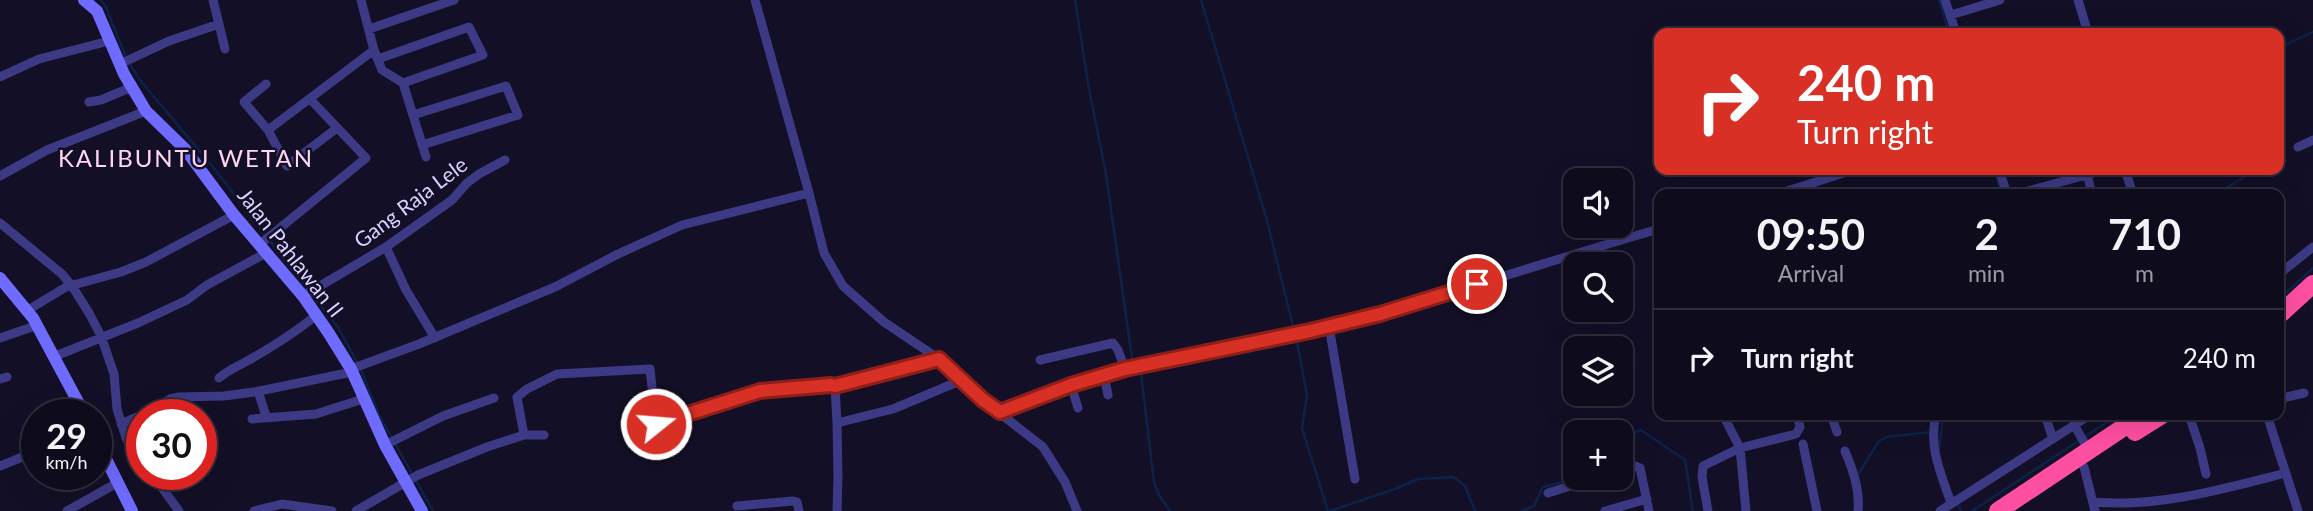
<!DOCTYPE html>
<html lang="en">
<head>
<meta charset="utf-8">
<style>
	:root { --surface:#0e0b1c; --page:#171425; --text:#f1f3f6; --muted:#9b9ba3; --line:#2e2b3b }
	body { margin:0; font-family:Lato,sans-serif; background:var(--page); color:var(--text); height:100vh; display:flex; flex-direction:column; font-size:26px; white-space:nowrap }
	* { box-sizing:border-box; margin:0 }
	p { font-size:23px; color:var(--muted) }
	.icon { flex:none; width:38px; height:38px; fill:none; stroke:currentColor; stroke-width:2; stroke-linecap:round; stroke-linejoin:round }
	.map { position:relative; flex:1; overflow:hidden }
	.details { position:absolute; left:1654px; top:189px; width:630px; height:231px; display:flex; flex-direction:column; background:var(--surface); border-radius:14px; box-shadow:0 7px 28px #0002,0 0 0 2px var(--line) }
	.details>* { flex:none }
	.top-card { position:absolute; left:1654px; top:28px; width:630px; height:147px; border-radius:14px; box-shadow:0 7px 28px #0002,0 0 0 2px var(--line); background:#d93025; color:#fff; overflow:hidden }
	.buttons { position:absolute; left:1563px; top:168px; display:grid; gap:14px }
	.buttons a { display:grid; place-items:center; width:70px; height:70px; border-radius:14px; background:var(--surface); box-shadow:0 7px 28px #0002,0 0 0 2px var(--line); font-size:35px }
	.speed { position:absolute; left:21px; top:399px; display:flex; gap:14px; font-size:35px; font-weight:700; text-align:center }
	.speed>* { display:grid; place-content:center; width:91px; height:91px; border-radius:50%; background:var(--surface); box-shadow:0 7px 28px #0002,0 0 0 2px var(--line); line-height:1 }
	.speed small { font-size:18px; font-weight:400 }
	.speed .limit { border:10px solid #d22; background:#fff; color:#111 }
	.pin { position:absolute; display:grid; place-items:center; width:60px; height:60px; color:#fff; margin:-30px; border:4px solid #fff; border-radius:50%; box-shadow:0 2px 7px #0007 }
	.me { position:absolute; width:77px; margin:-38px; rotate:73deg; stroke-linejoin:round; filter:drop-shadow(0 0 5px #0008) }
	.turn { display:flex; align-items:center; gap:24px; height:147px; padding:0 28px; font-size:32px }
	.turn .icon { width:91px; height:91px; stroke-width:2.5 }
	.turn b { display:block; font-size:49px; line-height:60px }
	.eta { display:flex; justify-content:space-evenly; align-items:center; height:119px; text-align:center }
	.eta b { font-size:42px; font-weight:700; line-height:49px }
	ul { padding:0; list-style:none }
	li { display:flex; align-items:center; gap:21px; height:98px; padding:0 28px; border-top:2px solid var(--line) }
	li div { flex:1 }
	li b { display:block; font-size:26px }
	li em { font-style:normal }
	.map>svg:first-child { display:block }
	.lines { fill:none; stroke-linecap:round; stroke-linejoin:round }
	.stream { stroke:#0c2248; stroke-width:2.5 }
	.street { stroke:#3d3a85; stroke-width:9 }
	.secondary { stroke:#6f6bff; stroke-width:12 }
	.highway { stroke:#ff4fa3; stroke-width:18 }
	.route-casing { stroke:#8d1f18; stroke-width:18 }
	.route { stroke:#d93025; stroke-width:12 }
	.labels { text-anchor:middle; stroke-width:5; stroke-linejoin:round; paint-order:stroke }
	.street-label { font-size:21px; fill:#d9d4ff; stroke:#130f26 }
	.quarter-label { font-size:24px; letter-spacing:2px; fill:#ffd6f0; stroke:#130f26 }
</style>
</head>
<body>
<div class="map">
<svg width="2313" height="511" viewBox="0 0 2313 511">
	<rect width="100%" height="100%" fill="#130f26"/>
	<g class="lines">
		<path class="stream" d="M 101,0 L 105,5 L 126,57
			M 1075,0 L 1089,89 L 1106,174 L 1132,358 L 1141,374 L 1154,482 L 1159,495 L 1170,511
			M 1201,0 L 1266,217 L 1294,330
			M 1939,0 L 1949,33
			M 2278,48 L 2313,32
			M 129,63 L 140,80 L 213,167 L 307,289
			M 1994,170 L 2002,194
			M 2219,194 C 2227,184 2245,181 2249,170
			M 311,294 L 338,327 L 358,364
			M 2278,300 L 2313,268
			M 1296,337 L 1307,395 L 1302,428 L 1328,511
			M 361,370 L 379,415 L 433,511
			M 1620,438 L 1641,430 L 1685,460 L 1693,511
			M 1939,450 L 1943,415
			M 1857,476 L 1879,441 L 1887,437 L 1930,432
			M 1956,502 L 1961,511
			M 1330,511 L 1395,489 L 1418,479 L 1454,477 L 1465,486 L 1475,511
			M 1522,511 L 1534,506 L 1543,487 L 1578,478
			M 1972,511 L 2118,415"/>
		<path class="street" d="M 213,0 L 225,49
			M 361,0 L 374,50 L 382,70 L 403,83 L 426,157
			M 755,0 L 809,193 L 824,253 L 843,286 L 884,322 L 939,359 L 983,400 L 1043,447 L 1065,482 L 1077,511
			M 1945,0 L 1956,33
			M 2078,0 L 2088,33
			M 1951,15 L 2000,0
			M 369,29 L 454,0
			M 378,59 L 469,27 L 483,55 L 403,83
			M 120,64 L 169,41 L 219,24
			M 0,77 L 39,59 L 109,41
			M 266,84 L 244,102 L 268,130 L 287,166 L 337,128
			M 89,102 L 101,100 L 132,87
			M 413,115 L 506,86 L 518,115 L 422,145
			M 268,130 L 374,50
			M 2298,147 L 2313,140
			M 1999,170 L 2007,194
			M 2125,170 L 2133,194
			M 2087,174 L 2092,194
			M 0,176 L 47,150 L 146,111
			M 1778,194 L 1853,170
			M 2017,194 L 2104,170
			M 0,223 L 62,274 L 72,286 L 89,313 L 101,336 L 114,374 L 117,409 L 126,438 L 142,463
			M 259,245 L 366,158 L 310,99
			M 386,247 L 406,290 L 435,338
			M 2278,275 L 2313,247
			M 303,296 L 386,247 L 452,200 L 467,183 L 479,174 L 505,160
			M 28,310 L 66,287 L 121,272 L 146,262 L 234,215
			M 1329,326 L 1355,479
			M 0,338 L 38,325
			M 53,357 L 138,323 L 187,300 L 207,285 L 266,253
			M 1040,360 L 1113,343 L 1118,350 L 1125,369
			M 351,369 L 419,344 L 555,287 L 618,254 L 682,225 L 809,193
			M 1104,375 L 1108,395
			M 219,378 C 228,370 237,367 247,361 C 271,348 295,332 317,315
			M 0,379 L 7,377
			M 1071,385 L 1078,408
			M 835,386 L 837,423
			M 258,391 L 266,416
			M 2278,399 L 2304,393
			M 1000,412 C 1041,396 1082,379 1125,369 C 1194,353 1264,343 1333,325 C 1443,298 1550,260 1659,229
			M 143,415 L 170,399 L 179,397 L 224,396 L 254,392 L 352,372
			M 1723,415 L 1740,448 L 1746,511
			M 1831,415 L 1837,432
			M 1936,415 C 1928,446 1941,474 1951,503
			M 1969,415 L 2024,415
			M 2045,415 L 2053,439
			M 2072,415 L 2077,430 L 2089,451
			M 2189,415 L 2200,448 L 2206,474
			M 2267,415 L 2298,511
			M 252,419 L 316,414 L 363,399
			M 121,424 L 142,415
			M 636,426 L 656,424 L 760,391 L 835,386 L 939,359
			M 524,435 L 517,397 L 527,389 L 557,374 L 650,369 L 656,424
			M 1803,444 L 1817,511
			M 385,445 L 443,416 L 494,398
			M 1845,451 C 1853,470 1860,490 1858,511
			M 0,466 L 37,451
			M 2084,467 L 2095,511
			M 1620,470 L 1635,466 L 1640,468 L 1649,511
			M 152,474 L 179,511
			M 161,484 L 179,474
			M 1548,493 L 1596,478
			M 2093,502 C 2158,508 2223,489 2286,473
			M 737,506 L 793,501 L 797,502 L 799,511
			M 67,511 L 117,483
			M 254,511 L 282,504 L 332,511
			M 356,511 L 418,475 L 487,447 L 524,435 L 544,435
			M 837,511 L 838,478 L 837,423 L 893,409 L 962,380
			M 1605,511 L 1647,499
			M 1708,511 L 1702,477 L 1703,466 L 1740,448 L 1796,434 L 1800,427 L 1797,415
			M 1940,511 L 2090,415"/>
		<path class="secondary" d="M 84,0 L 97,11 L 124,74 L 146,111 L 185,149 L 234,215 L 303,296 L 328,332 L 351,369 L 385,445 L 422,511
			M 0,278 L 33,318 L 85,415
			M 96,439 L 132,511"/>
		<path class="highway" d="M 2278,316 L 2313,284
			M 2135,432 L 2162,415
			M 1998,511 L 2142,415"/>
	</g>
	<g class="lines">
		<defs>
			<path id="route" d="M 656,424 L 760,391 L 831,385 L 835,386 L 939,359 L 983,400 L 1000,412 L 1071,385 L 1125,369 L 1310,331 L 1380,314 L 1477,284"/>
		</defs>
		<use href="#route" class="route-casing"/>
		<use href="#route" class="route"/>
	</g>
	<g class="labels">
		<g class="street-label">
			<text transform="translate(411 203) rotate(-37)" y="7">Gang Raja Lele</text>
			<text transform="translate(290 253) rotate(52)" y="7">Jalan Pahlawan II</text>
		</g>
		<g class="quarter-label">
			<text x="186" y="167">KALIBUNTU WETAN</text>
		</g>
	</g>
</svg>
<div class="buttons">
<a><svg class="icon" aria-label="sound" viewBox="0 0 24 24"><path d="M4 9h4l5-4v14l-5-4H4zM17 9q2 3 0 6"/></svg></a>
<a><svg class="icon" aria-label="search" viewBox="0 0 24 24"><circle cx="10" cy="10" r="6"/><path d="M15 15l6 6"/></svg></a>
<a><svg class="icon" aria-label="layers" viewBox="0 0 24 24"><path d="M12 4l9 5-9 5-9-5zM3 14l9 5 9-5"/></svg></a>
<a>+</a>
</div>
<div class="speed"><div>29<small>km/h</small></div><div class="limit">30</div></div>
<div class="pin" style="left:1477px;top:284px;background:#d93025"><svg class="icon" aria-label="arrive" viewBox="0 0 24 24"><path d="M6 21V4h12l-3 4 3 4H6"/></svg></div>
<svg class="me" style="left:656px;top:424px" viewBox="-20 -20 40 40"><circle r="17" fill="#d93025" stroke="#fff" stroke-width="3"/><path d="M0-11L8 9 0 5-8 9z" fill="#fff"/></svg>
<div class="top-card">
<div class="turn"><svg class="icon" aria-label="right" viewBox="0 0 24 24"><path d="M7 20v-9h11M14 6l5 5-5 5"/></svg><div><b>240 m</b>Turn right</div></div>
</div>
<section class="details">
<div class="eta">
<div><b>09:50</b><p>Arrival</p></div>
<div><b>2</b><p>min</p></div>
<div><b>710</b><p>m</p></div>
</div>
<ul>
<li><svg class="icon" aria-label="right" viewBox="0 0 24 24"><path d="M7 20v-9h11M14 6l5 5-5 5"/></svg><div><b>Turn right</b></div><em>240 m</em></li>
</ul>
</section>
</div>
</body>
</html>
